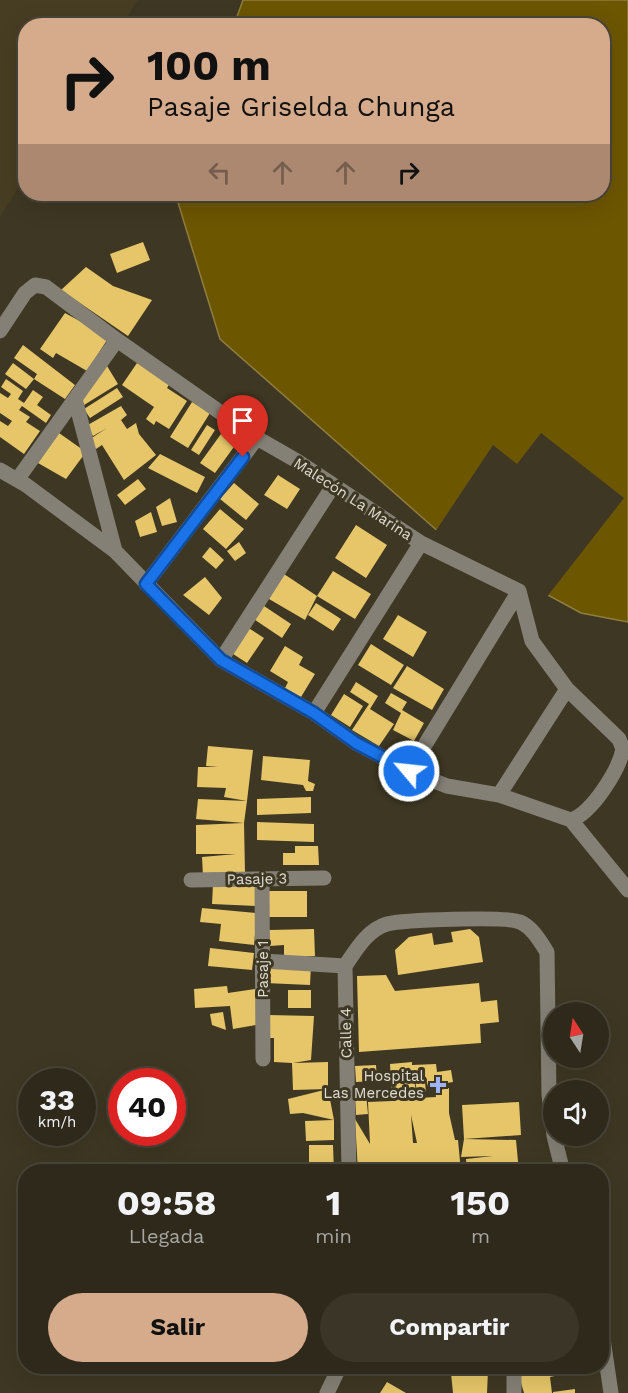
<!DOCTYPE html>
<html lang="es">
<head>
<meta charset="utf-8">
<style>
	:root { --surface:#2e291a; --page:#3a3527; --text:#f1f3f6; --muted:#a7a6a2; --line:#494539; --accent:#d6ab8b }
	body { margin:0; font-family:"Work Sans",sans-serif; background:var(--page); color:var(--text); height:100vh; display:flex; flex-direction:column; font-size:22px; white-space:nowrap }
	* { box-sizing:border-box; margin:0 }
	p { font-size:20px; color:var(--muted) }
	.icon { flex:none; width:33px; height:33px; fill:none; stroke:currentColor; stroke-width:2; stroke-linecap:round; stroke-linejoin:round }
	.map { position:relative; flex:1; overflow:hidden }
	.details { position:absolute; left:18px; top:1164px; width:591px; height:210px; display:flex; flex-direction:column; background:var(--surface); border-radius:24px; box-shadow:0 6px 24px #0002,0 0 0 2px var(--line) }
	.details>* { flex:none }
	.banner { position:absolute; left:18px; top:18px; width:592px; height:183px; border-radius:24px; box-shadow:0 6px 24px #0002,0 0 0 2px var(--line); background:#d6ab8b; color:#111; overflow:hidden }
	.needle { width:39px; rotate:348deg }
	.controls { position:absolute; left:543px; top:1002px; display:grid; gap:12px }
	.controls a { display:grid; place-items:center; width:66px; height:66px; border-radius:50%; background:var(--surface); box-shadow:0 6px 24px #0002,0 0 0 2px var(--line); font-size:30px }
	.speed { position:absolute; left:18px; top:1068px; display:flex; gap:12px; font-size:30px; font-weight:700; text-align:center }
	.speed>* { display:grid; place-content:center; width:78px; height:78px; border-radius:50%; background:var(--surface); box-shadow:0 6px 24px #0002,0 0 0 2px var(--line); line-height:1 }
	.speed small { font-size:15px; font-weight:400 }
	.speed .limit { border:9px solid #d22; background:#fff; color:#111 }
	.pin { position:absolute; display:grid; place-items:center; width:51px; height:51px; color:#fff; margin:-62px -26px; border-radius:50% 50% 50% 0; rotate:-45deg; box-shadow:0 0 6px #0007 }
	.pin .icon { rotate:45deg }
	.me { position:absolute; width:66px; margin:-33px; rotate:298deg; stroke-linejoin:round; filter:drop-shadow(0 0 4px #0008) }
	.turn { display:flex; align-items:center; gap:21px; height:126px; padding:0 30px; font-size:27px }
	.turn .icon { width:78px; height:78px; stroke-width:2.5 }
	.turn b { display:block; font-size:42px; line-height:51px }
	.lanes { display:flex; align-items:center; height:57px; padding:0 30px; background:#0003; justify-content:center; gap:30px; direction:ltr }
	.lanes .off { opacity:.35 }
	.eta { display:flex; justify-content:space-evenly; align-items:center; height:102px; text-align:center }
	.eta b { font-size:36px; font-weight:700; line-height:42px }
	.button { display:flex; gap:12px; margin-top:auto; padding:12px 30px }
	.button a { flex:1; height:69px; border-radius:36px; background:var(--accent); color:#111; font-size:24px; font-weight:700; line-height:69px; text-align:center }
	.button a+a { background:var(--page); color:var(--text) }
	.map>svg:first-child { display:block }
	.built { fill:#473d22 }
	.water { fill:#6d5600; stroke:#907e3e; stroke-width:1.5 }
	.pier { fill:#3e3723 }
	.building { fill:#e6c669; fill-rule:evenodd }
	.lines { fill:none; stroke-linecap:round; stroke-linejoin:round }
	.minor { stroke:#848076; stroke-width:15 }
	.route-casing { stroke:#114b97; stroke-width:15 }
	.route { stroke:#1a73e8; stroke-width:10 }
	.poi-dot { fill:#9db4fd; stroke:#3e3723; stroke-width:2 }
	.labels { text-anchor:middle; stroke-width:6; stroke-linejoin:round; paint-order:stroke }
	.street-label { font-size:15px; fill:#e0dcd0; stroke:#3e3723 }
	.poi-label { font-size:15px; fill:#e0dcd0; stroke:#3e3723; text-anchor:end }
</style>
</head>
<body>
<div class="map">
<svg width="628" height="1393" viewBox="0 0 628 1393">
	<rect width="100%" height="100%" fill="#3e3723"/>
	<path class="built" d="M 0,0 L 138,0 L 122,25 L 26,26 L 25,177 L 0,217 Z"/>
	<path class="water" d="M 243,0 L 628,0 L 628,622 L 581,613 L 450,542 L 220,339 L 176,196 L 177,194 L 603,194 L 603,26 L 234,25 Z"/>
	<path class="pier" d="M 541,433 L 624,498 L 546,598 L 449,545 L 435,532 L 493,445 L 517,464 Z"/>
	<path class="building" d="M 143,242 L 150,260 L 117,273 L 110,254 Z
		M 86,267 L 113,286 L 152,300 L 128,336 L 61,290 Z
		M 65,313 L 109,337 L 87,371 L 56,353 L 53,358 L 40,349 Z
		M 23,345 L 75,385 L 65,399 L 34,379 L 26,389 L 5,374 L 13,363 L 34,379 L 37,374 L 14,358 Z
		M 104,361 L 118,384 L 84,405 L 79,396 Z
		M 137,363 L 170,383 L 167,388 L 187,401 L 169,429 L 156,421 L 154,425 L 146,419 L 154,407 L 122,385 Z
		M 6,379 L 23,391 L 18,399 L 24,403 L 33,390 L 43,397 L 37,405 L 51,415 L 46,423 L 22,406 L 19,410 L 30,417 L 26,422 L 40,431 L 24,454 L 0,437 L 0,421 L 8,426 L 12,421 L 0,413 L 0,393 L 8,398 L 11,394 L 1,387 Z
		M 117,388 L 123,397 L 90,418 L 84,409 Z
		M 192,402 L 210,413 L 188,448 L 170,437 Z
		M 121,406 L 127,415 L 121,420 L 127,429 L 136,423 L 139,434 L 156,455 L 124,480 L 102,445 L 96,449 L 90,439 L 107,428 L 93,436 L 86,426 Z
		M 207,425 L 215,430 L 199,455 L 191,450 Z
		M 59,433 L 86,452 L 66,479 L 38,463 Z
		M 221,434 L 236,444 L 215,473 L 200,463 Z
		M 160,454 L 205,477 L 197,493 L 148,468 Z
		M 278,475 L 300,489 L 287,509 L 264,495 Z
		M 138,479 L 146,489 L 125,505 L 117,495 Z
		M 234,483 L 259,504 L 246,520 L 220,499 Z
		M 170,498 L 177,522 L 162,526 L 156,507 Z
		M 220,509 L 244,529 L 226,549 L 203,529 Z
		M 151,512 L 157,532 L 140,537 L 135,521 Z
		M 356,525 L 387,545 L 366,578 L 335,558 Z
		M 239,542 L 246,553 L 235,561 L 227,551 Z
		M 210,547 L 224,560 L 216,569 L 202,557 Z
		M 333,571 L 371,594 L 355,619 L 317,596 Z
		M 284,574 L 317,596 L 305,620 L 269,599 Z
		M 205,577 L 222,598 L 209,615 L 183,595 Z
		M 316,603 L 341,619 L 333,631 L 308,615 Z
		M 261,604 L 291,624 L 282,638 L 252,618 Z
		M 398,615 L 427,632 L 413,657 L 383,639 Z
		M 247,627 L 264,638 L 247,663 L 230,652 Z
		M 371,644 L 404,665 L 391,685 L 358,665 Z
		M 285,646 L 303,657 L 299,665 L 315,674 L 301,697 L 285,688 L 288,682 L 270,671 Z
		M 407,666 L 444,689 L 432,710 L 393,688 Z
		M 356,682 L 378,696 L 370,709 L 394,724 L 379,746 L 352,730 L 369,704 L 350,692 Z
		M 391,693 L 407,702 L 402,710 L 424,723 L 414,741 L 393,730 L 401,713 L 385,703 Z
		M 344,694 L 363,706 L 350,727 L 331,715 Z
		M 208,746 L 253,750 L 247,801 L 224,797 L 226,788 L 197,787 L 198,767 L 218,767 L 206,766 Z
		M 263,756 L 310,760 L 308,781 L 315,784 L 313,791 L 306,791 L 303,785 L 261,780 Z
		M 311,797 L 311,813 L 257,815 L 257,799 Z
		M 198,799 L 247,801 L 244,823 L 196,819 Z
		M 257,822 L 314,824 L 314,842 L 257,840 Z
		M 244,823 L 245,873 L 203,876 L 202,857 L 236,854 L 196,854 L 196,825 Z
		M 295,846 L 318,846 L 319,865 L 283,865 L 283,853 L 295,853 Z
		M 213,884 L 258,887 L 257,906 L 212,904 Z
		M 267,891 L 307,891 L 307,917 L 267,917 Z
		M 202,908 L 257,913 L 254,945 L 219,941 L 221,924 L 200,922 Z
		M 314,929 L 315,956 L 284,957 L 284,945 L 270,946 L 269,930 Z
		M 470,929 L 479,937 L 483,962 L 398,975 L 395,950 L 409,937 L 432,933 L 434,945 L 453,942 L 451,932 Z
		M 210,948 L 254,953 L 252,970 L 208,966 Z
		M 266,963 L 311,965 L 310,985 L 265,983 Z
		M 386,975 L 395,991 L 479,983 L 481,1002 L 497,1000 L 499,1022 L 480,1024 L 481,1043 L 359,1052 L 357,976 Z
		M 227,986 L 228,993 L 255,989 L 261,1024 L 233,1029 L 230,1006 L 195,1008 L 194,989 Z
		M 288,990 L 311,990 L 311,1008 L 288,1008 Z
		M 223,1012 L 226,1030 L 212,1025 L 210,1014 Z
		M 268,1015 L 314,1016 L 311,1060 L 293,1063 L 328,1062 L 328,1089 L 293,1090 L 292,1063 L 274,1062 L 274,1038 L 267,1038 Z
		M 412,1062 L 412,1065 L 436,1064 L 437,1072 L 451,1070 L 453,1082 L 428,1086 L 424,1073 L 426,1092 L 417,1090 L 413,1073 L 417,1098 L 436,1097 L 435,1091 L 449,1088 L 449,1113 L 455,1140 L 458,1140 L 461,1172 L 358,1172 L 355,1119 L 370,1144 L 368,1102 L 392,1101 L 390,1064 ZM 411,1115 L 417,1143 L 413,1143 Z
		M 376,1065 L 377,1081 L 356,1082 L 355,1066 Z
		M 328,1089 L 334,1120 L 334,1140 L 306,1141 L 305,1121 L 334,1120 L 303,1113 L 290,1114 L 288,1099 Z
		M 366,1094 L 368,1114 L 356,1115 L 355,1095 Z
		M 519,1102 L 521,1135 L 464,1139 L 462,1105 Z
		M 464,1139 L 516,1140 L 519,1172 L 467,1172 L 466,1159 L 493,1156 L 461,1157 Z
		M 309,1145 L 333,1145 L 334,1172 L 312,1172 L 311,1168 L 334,1165 L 309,1165 Z
		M 371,1366 L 396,1366 L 396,1371 L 372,1372 Z
		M 431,1366 L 454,1366 L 454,1368 L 432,1371 Z
		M 516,1366 L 582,1366 L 583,1370 L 550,1377 L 552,1393 L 524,1393 Z
		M 488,1371 L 487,1393 L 453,1393 L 451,1373 Z
		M 387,1382 L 406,1393 L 380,1393 Z
		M 575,1389 L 575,1393 L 553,1393 L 553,1392 Z"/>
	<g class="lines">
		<path class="minor" d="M 0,331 L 25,293 L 35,285 L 46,287 L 117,340 L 257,438 L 297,461 L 421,543 L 519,591 L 532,641 L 567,689 L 619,739 L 623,749 C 619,770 592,813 571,820
			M 75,399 L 115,551
			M 0,470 L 26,485 L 115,551 L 221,660 L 314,713 L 356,743 L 409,771 L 447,786 L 499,795 L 571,820 L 628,890
			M 17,480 L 117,340
			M 146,584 L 257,438
			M 221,660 L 333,486
			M 314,713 L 421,543
			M 409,771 L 519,591
			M 499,795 L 567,689
			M 262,879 L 263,1059
			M 191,880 L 324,878
			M 263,961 L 345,966
			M 345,966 C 356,950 367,930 387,924 C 402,920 506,916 520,922 C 532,927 540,941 547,952 L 549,1095 L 554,1135
			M 345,966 L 349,1172
			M 554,1136 L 563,1172
			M 602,1332 L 611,1393
			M 514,1366 L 514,1393
			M 327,1393 L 340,1366"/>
	</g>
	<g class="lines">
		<defs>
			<path id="route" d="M 243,457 L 146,584 L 221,660 L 314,713 L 356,743 L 409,771"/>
		</defs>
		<use href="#route" class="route-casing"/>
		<use href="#route" class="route"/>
	</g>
	<path class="poi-dot" d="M435 1076h6v6h6v6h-6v6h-6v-6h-6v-6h6z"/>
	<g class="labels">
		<g class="street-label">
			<text transform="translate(353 499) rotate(33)" y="5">Malecón La Marina</text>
			<text transform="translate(257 879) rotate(-1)" y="5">Pasaje 3</text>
			<text transform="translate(263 969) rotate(-90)" y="5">Pasaje 1</text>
			<text transform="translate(346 1033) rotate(-91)" y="5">Calle 4</text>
		</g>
		<g class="poi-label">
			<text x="424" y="1081">Hospital<tspan x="424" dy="17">Las Mercedes</tspan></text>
		</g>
	</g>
</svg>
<div class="controls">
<a><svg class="needle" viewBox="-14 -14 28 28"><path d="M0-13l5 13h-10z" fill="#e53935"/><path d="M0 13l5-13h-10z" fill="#a7a6a2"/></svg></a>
<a><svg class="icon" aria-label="sound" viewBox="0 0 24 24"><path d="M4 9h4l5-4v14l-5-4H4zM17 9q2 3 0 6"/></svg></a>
</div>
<div class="speed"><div>33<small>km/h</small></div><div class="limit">40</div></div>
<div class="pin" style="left:243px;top:457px;background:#d93025"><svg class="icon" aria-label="arrive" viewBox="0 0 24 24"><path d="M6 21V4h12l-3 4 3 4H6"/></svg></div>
<svg class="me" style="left:409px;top:771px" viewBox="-20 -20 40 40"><circle r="17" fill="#1a73e8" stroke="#fff" stroke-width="3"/><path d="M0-11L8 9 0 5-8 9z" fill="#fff"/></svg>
<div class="banner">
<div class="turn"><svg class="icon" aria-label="right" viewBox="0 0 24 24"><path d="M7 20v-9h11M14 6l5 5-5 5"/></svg><div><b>100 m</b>Pasaje Griselda Chunga</div></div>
<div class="lanes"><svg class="icon off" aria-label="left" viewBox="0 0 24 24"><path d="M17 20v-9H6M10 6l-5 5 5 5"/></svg><svg class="icon off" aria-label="ahead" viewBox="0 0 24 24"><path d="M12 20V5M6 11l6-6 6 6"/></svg><svg class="icon off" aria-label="ahead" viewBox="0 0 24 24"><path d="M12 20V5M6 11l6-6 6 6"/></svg><svg class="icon" aria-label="right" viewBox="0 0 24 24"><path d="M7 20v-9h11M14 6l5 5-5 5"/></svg></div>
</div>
<section class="details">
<div class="eta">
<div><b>09:58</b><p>Llegada</p></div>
<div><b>1</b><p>min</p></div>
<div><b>150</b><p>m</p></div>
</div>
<div class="button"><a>Salir</a><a>Compartir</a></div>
</section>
</div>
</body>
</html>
